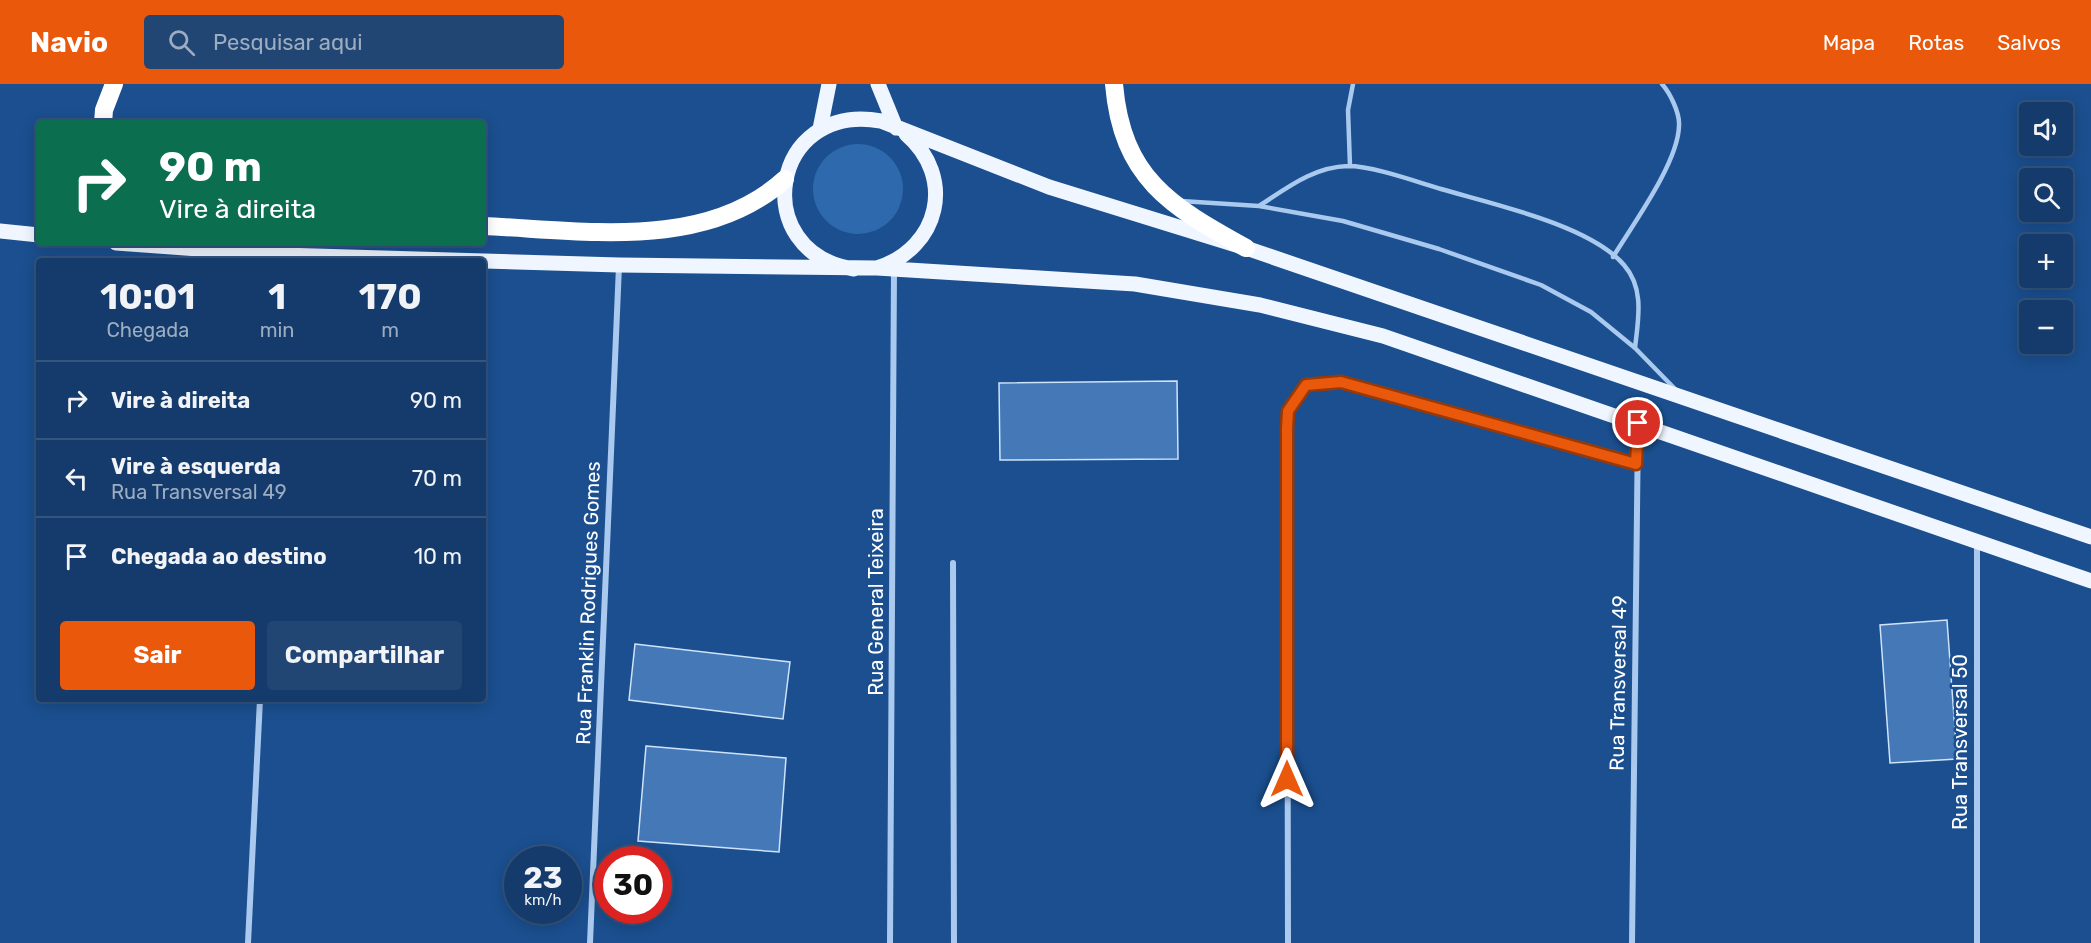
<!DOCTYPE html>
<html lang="pt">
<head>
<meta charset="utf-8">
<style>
	:root { --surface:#143b6b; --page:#214673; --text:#f1f3f6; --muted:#9dadc1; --line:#33557e; --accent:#ea580c }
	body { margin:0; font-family:Rubik,sans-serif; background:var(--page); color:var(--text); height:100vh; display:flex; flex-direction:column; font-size:22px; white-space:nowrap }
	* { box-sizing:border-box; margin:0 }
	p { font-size:20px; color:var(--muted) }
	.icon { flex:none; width:33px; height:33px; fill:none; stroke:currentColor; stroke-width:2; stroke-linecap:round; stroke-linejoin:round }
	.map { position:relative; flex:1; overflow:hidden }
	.details { position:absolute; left:36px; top:174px; width:450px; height:444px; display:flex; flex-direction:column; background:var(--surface); border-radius:6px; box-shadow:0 3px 15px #0003,0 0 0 2px var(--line) }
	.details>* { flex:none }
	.top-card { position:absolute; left:36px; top:36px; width:450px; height:126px; border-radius:6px; box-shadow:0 3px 15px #0003,0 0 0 2px var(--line); background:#0b6e4f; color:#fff; overflow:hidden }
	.tools { position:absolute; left:2019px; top:18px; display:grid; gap:12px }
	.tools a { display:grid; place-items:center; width:54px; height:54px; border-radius:6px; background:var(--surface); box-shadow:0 3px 15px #0003,0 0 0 2px var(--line); font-size:30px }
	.speed { position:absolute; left:504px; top:762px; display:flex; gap:12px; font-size:30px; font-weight:700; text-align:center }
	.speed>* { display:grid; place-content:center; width:78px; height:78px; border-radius:50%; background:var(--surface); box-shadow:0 3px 15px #0003,0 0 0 2px var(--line); line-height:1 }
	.speed small { font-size:15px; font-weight:400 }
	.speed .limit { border:9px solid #d22; background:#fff; color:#111 }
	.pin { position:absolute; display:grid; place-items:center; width:51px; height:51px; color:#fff; margin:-26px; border:3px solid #fff; border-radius:50%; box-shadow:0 2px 6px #0007 }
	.me { position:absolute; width:66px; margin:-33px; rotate:0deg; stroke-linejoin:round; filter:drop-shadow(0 0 4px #0008) }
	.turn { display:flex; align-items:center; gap:21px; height:126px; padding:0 24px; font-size:27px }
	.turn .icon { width:78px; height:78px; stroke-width:2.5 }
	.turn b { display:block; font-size:42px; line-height:51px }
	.eta { display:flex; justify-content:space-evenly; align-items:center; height:102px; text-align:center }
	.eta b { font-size:36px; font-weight:700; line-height:42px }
	.button { display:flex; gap:12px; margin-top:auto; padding:12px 24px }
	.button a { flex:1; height:69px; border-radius:6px; background:var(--accent); color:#fff; font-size:24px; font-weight:700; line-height:69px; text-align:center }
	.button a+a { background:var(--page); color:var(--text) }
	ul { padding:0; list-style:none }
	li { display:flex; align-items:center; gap:18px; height:78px; padding:0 24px; border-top:2px solid var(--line) }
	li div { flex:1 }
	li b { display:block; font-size:22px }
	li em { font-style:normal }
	header { display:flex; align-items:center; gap:36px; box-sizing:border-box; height:84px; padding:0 30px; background:var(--accent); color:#fff }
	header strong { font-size:28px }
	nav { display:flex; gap:33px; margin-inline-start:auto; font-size:21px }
	.search { width:420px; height:54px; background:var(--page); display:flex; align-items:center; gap:15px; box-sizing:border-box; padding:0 21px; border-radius:6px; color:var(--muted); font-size:22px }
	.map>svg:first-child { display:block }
	.green { fill:#2e69ad }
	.building { fill:#4478b7; stroke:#cfe3fa; stroke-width:1.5 }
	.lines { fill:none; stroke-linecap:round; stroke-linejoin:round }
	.lane { stroke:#a9c9ee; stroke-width:4.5 }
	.street { stroke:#a9c9ee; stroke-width:6 }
	.primary { stroke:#f0f6ff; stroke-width:15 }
	.highway { stroke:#fff; stroke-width:18 }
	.route-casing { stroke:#983908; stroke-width:15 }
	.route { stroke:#ea580c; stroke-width:10 }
	.labels { text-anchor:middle; stroke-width:5; stroke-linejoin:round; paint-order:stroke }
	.street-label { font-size:20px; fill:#fff; stroke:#1b4f8f }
</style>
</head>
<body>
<header>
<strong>Navio</strong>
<div class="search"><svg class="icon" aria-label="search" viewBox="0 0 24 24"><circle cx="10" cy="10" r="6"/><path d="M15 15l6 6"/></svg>Pesquisar aqui</div>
<nav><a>Mapa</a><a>Rotas</a><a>Salvos</a></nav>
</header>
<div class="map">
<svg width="2091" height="859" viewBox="0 0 2091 859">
	<rect width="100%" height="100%" fill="#1b4f8f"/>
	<path class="green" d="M813 105a45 45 0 1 1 90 0a45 45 0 1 1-90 0Z"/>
	<path class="building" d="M 1177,297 L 1178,375 L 1000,376 L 999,299 Z
		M 1947,536 L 1957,675 L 1890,679 L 1880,541 Z
		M 635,560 L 790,578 L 783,635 L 629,616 Z
		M 646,662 L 786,674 L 779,768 L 638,757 Z"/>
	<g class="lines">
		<path class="lane" d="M 1350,82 L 1348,26 L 1353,0
			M 1181,117 L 1259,122 L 1343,137 L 1439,165 L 1541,201 L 1591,228 L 1635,264 L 1676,306
			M 1259,122 C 1287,104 1313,83 1348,82 C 1373,82 1417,98 1441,105 C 1492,120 1590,141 1624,181 C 1645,205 1638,236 1635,264
			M 1613,173 C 1633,140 1678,79 1679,42 C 1680,29 1670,9 1662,0"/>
		<path class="street" d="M 1977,457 L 1977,859
			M 953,479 L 954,859
			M 248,859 L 260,615
			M 590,859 L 619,182
			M 890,859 L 894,185
			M 1288,859 L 1287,344 C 1289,325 1295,315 1307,301 L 1341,298 L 1637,380
			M 1632,859 L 1638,341"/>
		<path class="primary" d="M 878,0 L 896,44
			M 820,45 L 829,0
			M 0,147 L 39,151
			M 116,159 L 282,171 L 619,181 L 877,184 C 940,164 956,93 906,50
			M 877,184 L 1135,200 L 1260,221 L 1383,252 L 2091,497
			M 854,185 C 747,169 770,17 881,37 L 1049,103 L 1246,164 L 2091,453"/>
		<path class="highway" d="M 1114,0 C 1122,94 1170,122 1246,164
			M 103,39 L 104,26 L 114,0
			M 483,142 C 582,146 705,168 785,95"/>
	</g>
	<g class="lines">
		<defs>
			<path id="route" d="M 1287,695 L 1287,344 L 1288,327 L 1306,301 L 1341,298 L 1636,380 L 1638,339"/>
		</defs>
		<use href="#route" class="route-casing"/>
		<use href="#route" class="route"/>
	</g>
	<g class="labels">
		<g class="street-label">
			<text transform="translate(876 518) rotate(-90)" y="7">Rua General Teixeira</text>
			<text transform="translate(588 519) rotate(-88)" y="7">Rua Franklin Rodrigues Gomes</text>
			<text transform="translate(1618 599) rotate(-89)" y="7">Rua Transversal 49</text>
			<text transform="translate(1960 658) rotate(-90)" y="7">Rua Transversal 50</text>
		</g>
	</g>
</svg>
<div class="tools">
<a><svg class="icon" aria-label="sound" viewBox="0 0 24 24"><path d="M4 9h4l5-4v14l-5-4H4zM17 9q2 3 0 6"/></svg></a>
<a><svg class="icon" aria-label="search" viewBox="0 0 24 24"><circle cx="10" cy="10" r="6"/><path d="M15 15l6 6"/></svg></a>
<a>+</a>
<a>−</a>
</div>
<div class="speed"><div>23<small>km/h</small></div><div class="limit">30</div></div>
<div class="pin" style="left:1638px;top:339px;background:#d93025"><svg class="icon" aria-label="arrive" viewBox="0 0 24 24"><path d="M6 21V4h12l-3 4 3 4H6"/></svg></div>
<svg class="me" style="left:1287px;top:695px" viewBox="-20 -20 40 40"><path d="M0-17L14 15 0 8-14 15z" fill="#ea580c" stroke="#fff" stroke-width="4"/></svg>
<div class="top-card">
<div class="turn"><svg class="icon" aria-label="right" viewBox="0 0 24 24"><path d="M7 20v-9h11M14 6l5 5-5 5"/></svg><div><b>90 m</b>Vire à direita</div></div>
</div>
<section class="details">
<div class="eta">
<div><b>10:01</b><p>Chegada</p></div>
<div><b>1</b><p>min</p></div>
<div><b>170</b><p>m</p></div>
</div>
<ul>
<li><svg class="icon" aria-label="right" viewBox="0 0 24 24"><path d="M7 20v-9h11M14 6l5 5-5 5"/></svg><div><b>Vire à direita</b></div><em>90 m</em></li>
<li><svg class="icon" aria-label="left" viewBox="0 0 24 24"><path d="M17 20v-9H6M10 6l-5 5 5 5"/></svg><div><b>Vire à esquerda</b><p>Rua Transversal 49</p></div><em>70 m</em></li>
<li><svg class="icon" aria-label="arrive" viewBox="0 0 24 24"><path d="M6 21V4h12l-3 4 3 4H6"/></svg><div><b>Chegada ao destino</b></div><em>10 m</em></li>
</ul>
<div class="button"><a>Sair</a><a>Compartilhar</a></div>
</section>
</div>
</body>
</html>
